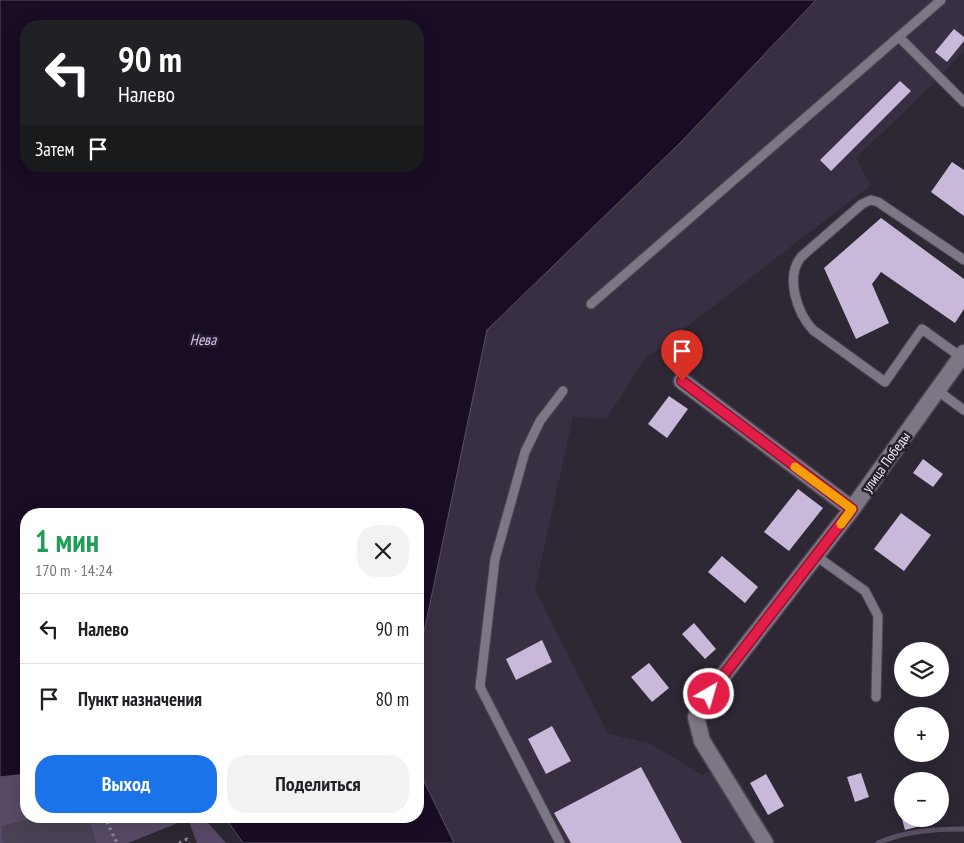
<!DOCTYPE html>
<html lang="ru">
<head>
<meta charset="utf-8">
<style>
	:root { --surface:#fff; --page:#f2f2f2; --text:#202124; --muted:#757577; --line:#e0e0e0; --accent:#1a73e8 }
	body { margin:0; font-family:"PT Sans Narrow",sans-serif; background:var(--page); color:var(--text); height:100vh; display:flex; flex-direction:column; font-size:19px; white-space:nowrap }
	* { box-sizing:border-box; margin:0 }
	p { font-size:16px; color:var(--muted) }
	.icon { flex:none; width:28px; height:28px; fill:none; stroke:currentColor; stroke-width:2; stroke-linecap:round; stroke-linejoin:round }
	.map { position:relative; flex:1; overflow:hidden }
	.details { position:absolute; left:20px; top:508px; width:404px; height:315px; display:flex; flex-direction:column; background:var(--surface); border-radius:20px; box-shadow:0 5px 20px #0002 }
	.details>* { flex:none }
	.guide { position:absolute; left:20px; top:20px; width:404px; height:152px; border-radius:20px; box-shadow:0 5px 20px #0002; background:#202124; color:#fff; overflow:hidden }
	.tools { position:absolute; left:894px; top:642px; display:grid; gap:10px }
	.tools a { display:grid; place-items:center; width:55px; height:55px; border-radius:50%; background:var(--surface); box-shadow:0 5px 20px #0002; font-size:25px }
	.pin { position:absolute; display:grid; place-items:center; width:42px; height:42px; color:#fff; margin:-51px -21px; border-radius:50% 50% 50% 0; rotate:-45deg; box-shadow:0 0 5px #0007 }
	.pin .icon { rotate:45deg }
	.me { position:absolute; width:55px; margin:-28px; rotate:38deg; stroke-linejoin:round; filter:drop-shadow(0 0 4px #0008) }
	.turn { display:flex; align-items:center; gap:18px; height:105px; padding:0 15px; font-size:22px }
	.turn .icon { width:65px; height:65px; stroke-width:2.5 }
	.turn b { display:block; font-size:35px; line-height:42px }
	.then { display:flex; align-items:center; height:48px; padding:0 15px; background:#0003; gap:10px; font-size:19px }
	.round { display:grid; place-items:center; flex:none; width:52px; height:52px; border-radius:20px; background:var(--page) }
	.overview { display:flex; align-items:center; justify-content:space-between; height:85px; padding:0 15px }
	h1 { font-size:30px; font-weight:800; line-height:38px; color:#1e9e55 }
	.cta { display:flex; gap:10px; margin-top:auto; padding:10px 15px }
	.cta a { flex:1; height:58px; border-radius:20px; background:var(--accent); color:#fff; font-size:20px; font-weight:800; line-height:58px; text-align:center }
	.cta a+a { background:var(--page); color:var(--text) }
	ul { padding:0; list-style:none }
	li { display:flex; align-items:center; gap:15px; height:70px; padding:0 15px; border-top:1px solid var(--line) }
	li div { flex:1 }
	li b { display:block; font-size:19px }
	li em { font-style:normal }
	.map>svg:first-child { display:block }
	.built { fill:#383042 }
	.green { fill:#4a4254 }
	.forest { fill:#584a67 }
	.water { fill:#190c25; stroke:#5b5165; fill-rule:evenodd }
	.lines { fill:none; stroke-linecap:round; stroke-linejoin:round }
	.stream { stroke:#5b5165; stroke-width:5 }
	.building { fill:#c8b8da }
	.lane-casing { stroke:#4c4650; stroke-width:11 }
	.street-casing { stroke:#4c4650; stroke-width:19 }
	.path { stroke:#8e8a94; stroke-width:3; stroke-dasharray:2.5 4; stroke-linecap:butt }
	.lane { stroke:#7d7685; stroke-width:9 }
	.street { stroke:#7d7685; stroke-width:16 }
	.route-casing { stroke:#92132f; stroke-width:12 }
	.route { stroke:#e11d48; stroke-width:9 }
	.slow { stroke:#f59e0b; stroke-width:9 }
	.labels { text-anchor:middle; stroke-width:5; stroke-linejoin:round; paint-order:stroke }
	.street-label { font-size:14px; fill:#f5f1f9; stroke:#241e2a }
	.water-label { font-size:15px; font-style:italic; fill:#dec4fc; stroke:#241e2a }
</style>
</head>
<body>
<div class="map">
<svg width="964" height="843" viewBox="0 0 964 843">
	<rect width="100%" height="100%" fill="#2d2834"/>
	<path class="built" d="M 816,0 L 964,0 L 964,50 L 940,77 L 856,158 L 871,185 L 646,358 L 606,419 L 573,417 L 535,589 L 608,734 L 649,743 L 702,775 L 710,771 L 755,843 L 454,843 L 418,769 L 418,661 L 487,330 L 680,143 Z"/>
	<path class="green" d="M 39,817 L 90,823 L 96,843 L 5,843 L 2,841 L 2,826 Z"/>
	<path class="forest" d="M 26,774 L 26,816 L 202,816 L 226,843 L 197,843 L 188,819 L 128,843 L 96,843 L 90,823 L 39,817 L 2,826 L 2,840 L 5,843 L 0,843 L 0,777 Z"/>
	<path class="water" d="M 0,0 L 816,0 L 680,143 L 487,330 L 418,661 L 418,514 L 26,514 L 26,774 L 0,777 ZM 26,26 L 418,26 L 418,166 L 26,166 Z
		M 418,769 L 454,843 L 243,843 L 224,816 L 418,816 Z"/>
	<g class="lines">
		<path class="stream" d="M 878,843 C 905,831 935,829 964,829"/>
	</g>
	<path class="building" d="M 954,29 L 964,37 L 964,41 L 947,62 L 935,52 Z
		M 900,81 L 911,91 L 831,171 L 820,160 Z
		M 952,162 L 964,170 L 964,216 L 931,192 Z
		M 881,218 L 964,279 L 964,309 L 955,323 L 881,272 L 872,284 L 889,323 L 856,339 L 824,268 Z
		M 669,396 L 688,409 L 667,438 L 648,424 Z
		M 923,459 L 943,474 L 933,487 L 913,473 Z
		M 798,489 L 823,508 L 789,551 L 764,532 Z
		M 901,513 L 931,535 L 904,571 L 874,549 Z
		M 722,556 L 758,587 L 745,603 L 708,572 Z
		M 694,623 L 716,649 L 705,659 L 682,634 Z
		M 542,640 L 552,662 L 516,680 L 506,659 Z
		M 649,663 L 669,688 L 652,702 L 631,677 Z
		M 552,726 L 571,761 L 546,774 L 528,739 Z
		M 641,767 L 682,843 L 571,843 L 554,813 Z
		M 861,773 L 869,797 L 855,802 L 847,777 Z
		M 766,774 L 784,806 L 768,815 L 750,783 Z
		M 902,819 L 939,819 L 939,821 L 905,830 Z"/>
	<g class="lines">
		<defs>
			<path id="lane" d="M 899,37 L 964,102
				M 591,304 L 941,0
				M 961,357 L 922,329 L 885,382 L 813,330 C 797,313 785,277 801,257 L 862,204 L 871,200 L 878,202 L 964,260
				M 938,391 L 964,410
				M 816,556 L 865,591 L 878,616 L 876,697
				M 560,843 L 480,687 L 495,559 L 525,452 L 540,421 L 563,391"/>
			<path id="street" d="M 682,381 L 852,509
				M 765,843 L 702,741 L 696,717 L 709,694 L 852,509 L 964,353"/>
		</defs>
		<use href="#lane" class="lane-casing"/>
		<use href="#street" class="street-casing"/>
		<path class="path" d="M 104,816 L 117,843
			M 179,843 L 187,839 L 189,843"/>
		<use href="#lane" class="lane"/>
		<use href="#street" class="street"/>
	</g>
	<g class="lines">
		<defs>
			<path id="route" d="M 682,381 L 852,509 L 709,694"/>
		</defs>
		<use href="#route" class="route-casing"/>
		<use href="#route" class="route"/>
		<path class="slow" d="M 795,467 L 852,509 L 841,524"/>
	</g>
	<g class="labels">
		<g class="street-label">
			<text transform="translate(886 462) rotate(-54)" y="5">улица Победы</text>
		</g>
		<g class="water-label">
			<text x="203" y="345">Нева</text>
		</g>
	</g>
</svg>
<div class="tools">
<a><svg class="icon" aria-label="layers" viewBox="0 0 24 24"><path d="M12 4l9 5-9 5-9-5zM3 14l9 5 9-5"/></svg></a>
<a>+</a>
<a>−</a>
</div>
<div class="pin" style="left:682px;top:381px;background:#d93025"><svg class="icon" aria-label="arrive" viewBox="0 0 24 24"><path d="M6 21V4h12l-3 4 3 4H6"/></svg></div>
<svg class="me" style="left:709px;top:694px" viewBox="-20 -20 40 40"><circle r="17" fill="#e11d48" stroke="#fff" stroke-width="3"/><path d="M0-11L8 9 0 5-8 9z" fill="#fff"/></svg>
<div class="guide">
<div class="turn"><svg class="icon" aria-label="left" viewBox="0 0 24 24"><path d="M17 20v-9H6M10 6l-5 5 5 5"/></svg><div><b>90 m</b>Налево</div></div>
<div class="then">Затем<svg class="icon" aria-label="arrive" viewBox="0 0 24 24"><path d="M6 21V4h12l-3 4 3 4H6"/></svg></div>
</div>
<section class="details">
<div class="overview"><div><h1>1 мин</h1><p>170 m · 14:24</p></div><a class="round"><svg class="icon" aria-label="close" viewBox="0 0 24 24"><path d="M6 6l12 12M18 6L6 18"/></svg></a></div>
<ul>
<li><svg class="icon" aria-label="left" viewBox="0 0 24 24"><path d="M17 20v-9H6M10 6l-5 5 5 5"/></svg><div><b>Налево</b></div><em>90 m</em></li>
<li><svg class="icon" aria-label="arrive" viewBox="0 0 24 24"><path d="M6 21V4h12l-3 4 3 4H6"/></svg><div><b>Пункт назначения</b></div><em>80 m</em></li>
</ul>
<div class="cta"><a>Выход</a><a>Поделиться</a></div>
</section>
</div>
</body>
</html>
